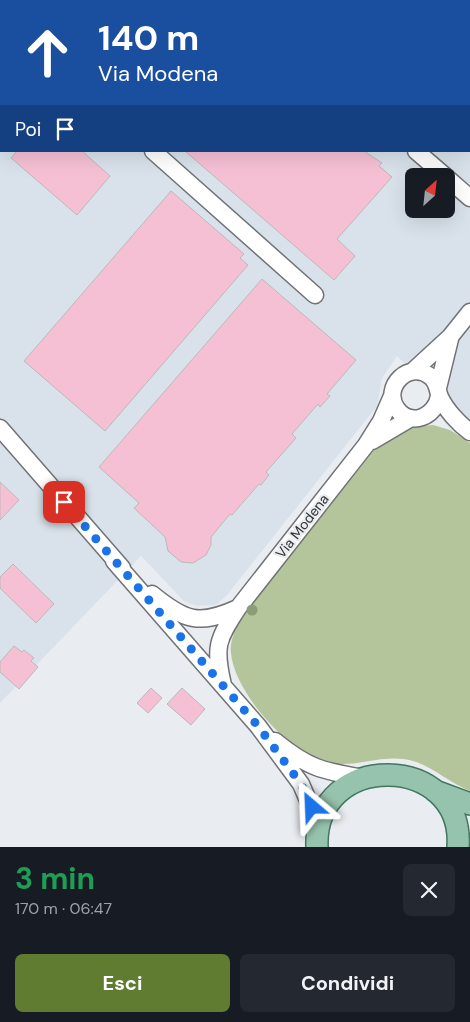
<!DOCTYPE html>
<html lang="it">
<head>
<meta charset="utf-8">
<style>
	:root { --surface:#171b24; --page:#242831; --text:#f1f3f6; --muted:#9ea1a6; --accent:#5f7c31 }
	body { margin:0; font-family:"DM Sans",sans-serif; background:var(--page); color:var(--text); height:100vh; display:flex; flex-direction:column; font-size:19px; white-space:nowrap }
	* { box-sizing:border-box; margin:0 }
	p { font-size:16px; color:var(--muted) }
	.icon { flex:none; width:28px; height:28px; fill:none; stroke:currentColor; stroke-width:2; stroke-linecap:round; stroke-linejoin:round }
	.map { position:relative; height:847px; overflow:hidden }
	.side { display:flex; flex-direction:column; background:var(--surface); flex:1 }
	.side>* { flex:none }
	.banner { position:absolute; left:0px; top:0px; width:470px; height:152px; box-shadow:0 5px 20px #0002; background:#1a4fa0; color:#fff; overflow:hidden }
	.needle { width:32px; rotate:27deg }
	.tools { position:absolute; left:405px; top:168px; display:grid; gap:10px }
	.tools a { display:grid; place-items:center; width:50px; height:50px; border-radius:8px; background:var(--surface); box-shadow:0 5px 20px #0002; font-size:25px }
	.pin { position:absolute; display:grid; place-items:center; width:42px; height:42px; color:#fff; margin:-21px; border-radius:10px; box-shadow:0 2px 8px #0006 }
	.me { position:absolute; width:55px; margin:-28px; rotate:334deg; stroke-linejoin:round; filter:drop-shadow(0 0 4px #0008) }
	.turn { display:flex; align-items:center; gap:18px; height:105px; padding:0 15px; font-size:22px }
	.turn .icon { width:65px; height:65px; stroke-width:2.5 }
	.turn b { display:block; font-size:35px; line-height:42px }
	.then { display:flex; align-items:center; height:48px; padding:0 15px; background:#0003; gap:10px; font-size:19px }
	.round { display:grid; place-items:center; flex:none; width:52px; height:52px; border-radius:8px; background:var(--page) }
	.headline { display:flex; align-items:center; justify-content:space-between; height:85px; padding:0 15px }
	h1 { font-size:30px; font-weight:700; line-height:38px; color:#1e9e55 }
	.primary-button { display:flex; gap:10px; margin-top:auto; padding:10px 15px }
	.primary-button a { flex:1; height:58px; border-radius:8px; background:var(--accent); color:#fff; font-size:20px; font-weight:700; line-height:58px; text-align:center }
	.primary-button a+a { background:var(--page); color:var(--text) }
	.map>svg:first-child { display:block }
	.built { fill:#d9e2eb; fill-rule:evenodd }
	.green { fill:#b4c59c }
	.building { fill:#f6c0d4; stroke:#bdb8ba }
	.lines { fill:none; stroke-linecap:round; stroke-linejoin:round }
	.minor-casing { stroke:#707275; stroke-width:19 }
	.major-casing { stroke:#44765f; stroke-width:24 }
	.minor { stroke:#fff; stroke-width:16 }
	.major { stroke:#95c3ad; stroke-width:21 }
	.tree { fill:#8d9b78 }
	.route { stroke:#1a73e8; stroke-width:9; stroke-dasharray:0 16.2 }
	.labels { text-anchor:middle; stroke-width:4.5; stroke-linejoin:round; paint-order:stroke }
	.street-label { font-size:14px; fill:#303132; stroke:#e9ecf0 }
</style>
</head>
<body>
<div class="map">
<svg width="470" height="847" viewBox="0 0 470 847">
	<rect width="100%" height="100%" fill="#e9ecf0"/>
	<path class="built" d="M 0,0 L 470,0 L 470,425 L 397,356 L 382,378 L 377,406 L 227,595 L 216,605 L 198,606 L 185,602 L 141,556 L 0,703 ZM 1,1 L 469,1 L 469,151 L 1,151 ZM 414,176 L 446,176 L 446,209 L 414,209 Z"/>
	<path class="green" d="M 433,425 L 450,430 L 470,443 L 470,791 C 450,783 433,767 413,761 C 381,752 353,771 323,761 C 286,750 234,691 231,653 C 229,638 239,623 246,611 L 378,445 L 409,427 Z"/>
	<path class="building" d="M 10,0 L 121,0 L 120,1 Z
		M 121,0 L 192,0 L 193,1 L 120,1 Z
		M 17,151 L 82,151 L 110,176 L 77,215 L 11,158 Z
		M 185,151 L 364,151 L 382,163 L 379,166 L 392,177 L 337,239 L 355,256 L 334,280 Z
		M 171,191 L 244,254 L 240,258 L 248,265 L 105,431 L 24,361 Z
		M 262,279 L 356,360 L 327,394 L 330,396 L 320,407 L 318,404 L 292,434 L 296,438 L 266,472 L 269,475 L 261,485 L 259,484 L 232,515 L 230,514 L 211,537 L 211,545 L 206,555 L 193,563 L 181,562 L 168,551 L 165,537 L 134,508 L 139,503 L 99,467 Z
		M 0,482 L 19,500 L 0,520 Z
		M 13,564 L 54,604 L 36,623 L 0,588 L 0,577 Z
		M 14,646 L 22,652 L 24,650 L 34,658 L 31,661 L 38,667 L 19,689 L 0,672 L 0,662 Z
		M 151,688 L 162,698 L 148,713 L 137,703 Z
		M 182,688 L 205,709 L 191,725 L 167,704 Z"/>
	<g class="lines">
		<defs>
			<path id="minor" d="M 243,0 L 244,1
				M 0,27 L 1,28
				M 153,151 L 315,295
				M 416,151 L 445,176
				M 446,177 L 470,198
				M 413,371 L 450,337 L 470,312
				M 438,388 L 450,339
				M 439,396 C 436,416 411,428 397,409 C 381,387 410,359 431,377 C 438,383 437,390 440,397 C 446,410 459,424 470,432
				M 0,428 L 122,568
				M 372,441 L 411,418
				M 114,561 L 258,726 L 301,784 L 319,826
				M 152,594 C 185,621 199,626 238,608
				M 223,685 C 214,647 217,640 238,608 L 366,445 L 381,421 L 392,396
				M 275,741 C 308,768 322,771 364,778"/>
			<path id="major" d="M 435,791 L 470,804
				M 317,847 C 313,749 465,753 458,847"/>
		</defs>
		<use href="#minor" class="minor-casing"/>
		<use href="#major" class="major-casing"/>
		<use href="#minor" class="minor"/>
		<use href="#major" class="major"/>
	</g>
	<circle class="tree" cx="252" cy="610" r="5.5"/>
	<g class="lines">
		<path class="route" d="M 64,502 L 258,726 L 301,784 L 312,807"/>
	</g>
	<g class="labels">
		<g class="street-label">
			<text transform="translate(302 526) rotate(-52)" y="5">Via Modena</text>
		</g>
	</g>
</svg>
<div class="tools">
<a><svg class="needle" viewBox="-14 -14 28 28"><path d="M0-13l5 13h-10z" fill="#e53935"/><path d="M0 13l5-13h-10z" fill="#9ea1a6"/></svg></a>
</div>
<div class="pin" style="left:64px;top:502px;background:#d93025"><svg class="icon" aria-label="arrive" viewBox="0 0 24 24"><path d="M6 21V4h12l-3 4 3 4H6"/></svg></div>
<svg class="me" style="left:312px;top:807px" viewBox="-20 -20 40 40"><path d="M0-17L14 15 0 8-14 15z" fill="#1a73e8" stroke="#fff" stroke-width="4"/></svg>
<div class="banner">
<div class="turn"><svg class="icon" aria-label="ahead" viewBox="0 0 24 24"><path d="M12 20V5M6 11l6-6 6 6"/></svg><div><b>140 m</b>Via Modena</div></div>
<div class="then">Poi<svg class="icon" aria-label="arrive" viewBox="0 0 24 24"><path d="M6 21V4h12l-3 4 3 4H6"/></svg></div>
</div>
</div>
<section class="side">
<div class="headline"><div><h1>3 min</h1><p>170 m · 06:47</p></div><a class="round"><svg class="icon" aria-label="close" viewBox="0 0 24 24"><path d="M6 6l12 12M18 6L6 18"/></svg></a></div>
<div class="primary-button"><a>Esci</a><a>Condividi</a></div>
</section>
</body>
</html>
